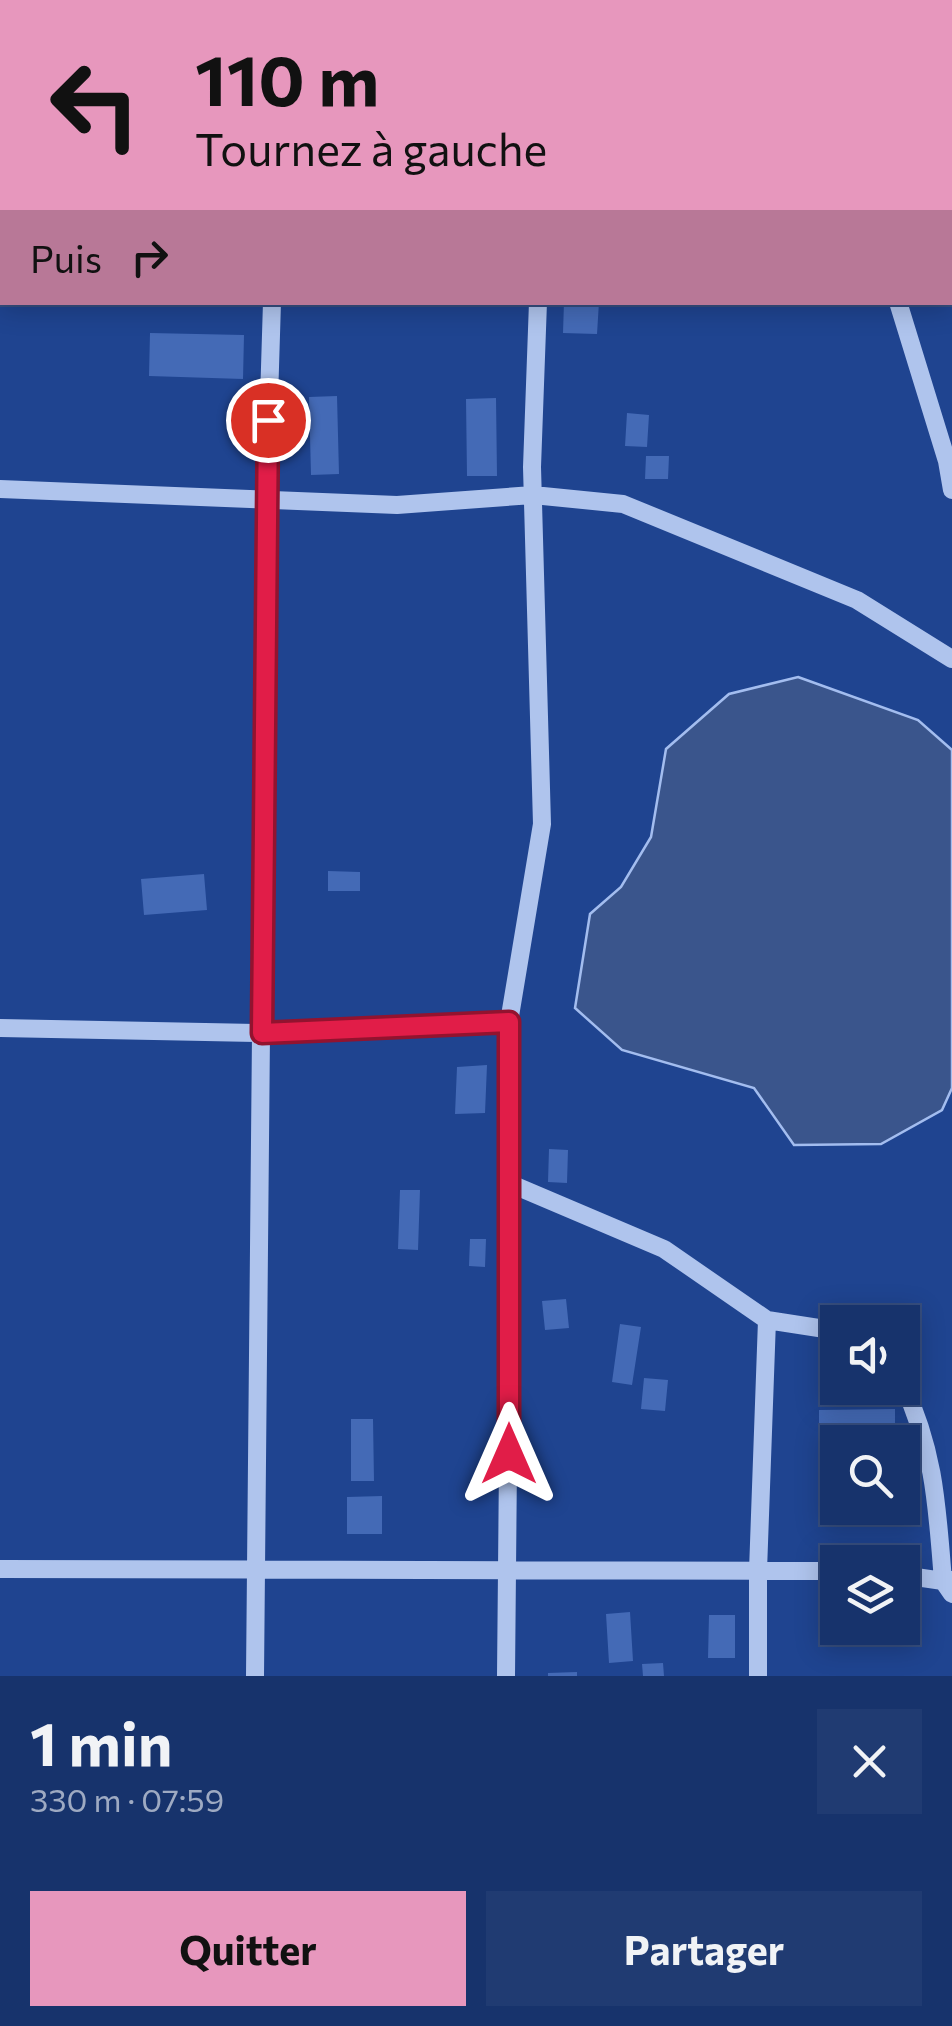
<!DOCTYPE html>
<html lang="fr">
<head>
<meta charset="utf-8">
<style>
	:root { --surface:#17336c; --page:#203b72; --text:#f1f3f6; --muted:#9eaac2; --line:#364e7f; --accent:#e797bd }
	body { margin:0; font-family:Commissioner,sans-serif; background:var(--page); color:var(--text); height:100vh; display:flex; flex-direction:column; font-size:38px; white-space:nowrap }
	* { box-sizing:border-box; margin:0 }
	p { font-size:32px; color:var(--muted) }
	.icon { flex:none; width:55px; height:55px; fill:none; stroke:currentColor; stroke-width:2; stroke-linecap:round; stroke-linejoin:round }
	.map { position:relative; height:1676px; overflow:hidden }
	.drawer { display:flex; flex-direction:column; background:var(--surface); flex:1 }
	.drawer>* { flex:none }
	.guide { position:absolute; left:0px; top:0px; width:952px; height:305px; box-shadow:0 5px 25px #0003,0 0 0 2px var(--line); background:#e797bd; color:#111; overflow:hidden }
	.tools { position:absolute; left:820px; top:1305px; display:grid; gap:20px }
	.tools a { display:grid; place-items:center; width:100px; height:100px; border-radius:0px; background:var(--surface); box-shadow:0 5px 25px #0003,0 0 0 2px var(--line); font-size:50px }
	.pin { position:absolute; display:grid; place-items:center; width:85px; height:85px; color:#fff; margin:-42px; border:5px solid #fff; border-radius:50%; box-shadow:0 2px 10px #0007 }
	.me { position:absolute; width:110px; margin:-55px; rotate:0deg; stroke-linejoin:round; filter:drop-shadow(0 0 8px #0008) }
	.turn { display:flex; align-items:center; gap:35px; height:210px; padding:0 30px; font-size:45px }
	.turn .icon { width:130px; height:130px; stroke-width:2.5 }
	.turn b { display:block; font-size:70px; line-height:85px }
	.then { display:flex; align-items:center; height:95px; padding:0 30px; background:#0003; gap:20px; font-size:38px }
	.round { display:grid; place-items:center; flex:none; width:105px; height:105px; border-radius:0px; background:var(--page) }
	.summary { display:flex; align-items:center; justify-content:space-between; height:170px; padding:0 30px }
	h1 { font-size:60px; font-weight:700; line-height:75px }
	.cta { display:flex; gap:20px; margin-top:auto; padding:20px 30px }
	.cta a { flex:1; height:115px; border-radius:0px; background:var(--accent); color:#111; font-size:40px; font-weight:700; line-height:115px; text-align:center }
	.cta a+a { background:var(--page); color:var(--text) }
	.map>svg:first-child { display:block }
	.green { fill:#335cae }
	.water { fill:#3a558c; stroke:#a3bdef; stroke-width:2.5 }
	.building { fill:#446ab6 }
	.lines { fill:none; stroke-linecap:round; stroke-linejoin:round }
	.minor { stroke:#afc4ed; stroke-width:18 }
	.route-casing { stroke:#92132f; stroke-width:25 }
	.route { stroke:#e11d48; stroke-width:18 }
</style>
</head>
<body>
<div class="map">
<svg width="952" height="1676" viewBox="0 0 952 1676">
	<rect width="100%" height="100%" fill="#1f4490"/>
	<path class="green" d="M 881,0 L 952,0 L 952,127 L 950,2 L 880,2 Z"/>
	<path class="water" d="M 798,677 L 918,720 L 952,750 L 952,1088 L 942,1110 L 881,1144 L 794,1145 L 754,1088 L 622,1050 L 575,1008 L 590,914 L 621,887 L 651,837 L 666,749 L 729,694 Z"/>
	<path class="building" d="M 564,302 L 599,302 L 597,334 L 563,333 Z
		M 150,333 L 244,335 L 243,379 L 149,376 Z
		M 337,396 L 339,474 L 311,475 L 309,397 Z
		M 496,398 L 497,476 L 467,476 L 466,399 Z
		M 627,413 L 649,415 L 647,447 L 625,446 Z
		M 646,456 L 669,456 L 668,479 L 645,479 Z
		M 328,871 L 360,872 L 360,891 L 328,891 Z
		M 204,874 L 207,910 L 144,915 L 141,879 Z
		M 487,1065 L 485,1113 L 455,1114 L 457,1067 Z
		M 549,1149 L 568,1150 L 567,1183 L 548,1182 Z
		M 400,1190 L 420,1190 L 418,1250 L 398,1249 Z
		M 470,1239 L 486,1239 L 485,1267 L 469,1266 Z
		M 566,1299 L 569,1328 L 545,1330 L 542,1301 Z
		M 620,1324 L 641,1327 L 632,1385 L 612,1382 Z
		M 644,1378 L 668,1380 L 665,1411 L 641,1409 Z
		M 895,1409 L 895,1434 L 819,1435 L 819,1410 Z
		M 351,1419 L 373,1419 L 374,1481 L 351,1481 Z
		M 382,1496 L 382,1534 L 347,1534 L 347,1497 Z
		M 630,1612 L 633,1661 L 609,1663 L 606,1614 Z
		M 709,1615 L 735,1615 L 735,1658 L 708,1658 Z
		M 663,1663 L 664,1676 L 643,1676 L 642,1664 Z
		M 577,1672 L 577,1676 L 548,1676 L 548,1673 Z"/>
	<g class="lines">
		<path class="minor" d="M 280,2 L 280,0
			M 837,2 L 838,0
			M 0,145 L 2,146
			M 950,296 L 952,297
			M 898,302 L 947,461 L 952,490
			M 0,489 L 397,505 L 533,495 L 623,504 L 857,600 L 952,659
			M 0,1028 L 262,1033 L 509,1022
			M 511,1184 L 664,1249 L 767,1320 L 838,1331
			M 902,1382 C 935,1452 937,1506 943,1581 L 952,1580
			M 0,1569 L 838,1571
			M 902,1575 L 943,1581 L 952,1594
			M 255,1676 L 266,498 L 272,302
			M 506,1676 L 511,1145 L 509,1022 L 542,824 L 532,467 L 538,302
			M 758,1676 L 758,1571 L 767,1320"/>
	</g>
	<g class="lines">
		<defs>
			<path id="route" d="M 268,420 L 262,1033 L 509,1022 L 509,1454"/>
		</defs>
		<use href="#route" class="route-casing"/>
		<use href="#route" class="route"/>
	</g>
</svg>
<div class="tools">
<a><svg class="icon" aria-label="sound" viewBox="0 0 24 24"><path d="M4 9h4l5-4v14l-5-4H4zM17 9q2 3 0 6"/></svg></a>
<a><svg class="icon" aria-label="search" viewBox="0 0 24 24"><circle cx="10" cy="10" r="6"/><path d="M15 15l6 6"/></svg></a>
<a><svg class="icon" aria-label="layers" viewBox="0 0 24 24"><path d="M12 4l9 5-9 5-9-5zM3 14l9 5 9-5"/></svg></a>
</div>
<div class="pin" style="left:268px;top:420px;background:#d93025"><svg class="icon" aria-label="arrive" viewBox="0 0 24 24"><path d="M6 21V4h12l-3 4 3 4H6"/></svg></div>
<svg class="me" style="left:509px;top:1454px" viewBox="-20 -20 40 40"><path d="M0-17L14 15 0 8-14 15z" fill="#e11d48" stroke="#fff" stroke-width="4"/></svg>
<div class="guide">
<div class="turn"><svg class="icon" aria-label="left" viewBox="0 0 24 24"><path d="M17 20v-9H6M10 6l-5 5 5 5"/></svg><div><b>110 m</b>Tournez à gauche</div></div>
<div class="then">Puis<svg class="icon" aria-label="right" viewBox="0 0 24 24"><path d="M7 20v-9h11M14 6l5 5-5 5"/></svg></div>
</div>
</div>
<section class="drawer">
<div class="summary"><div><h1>1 min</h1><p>330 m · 07:59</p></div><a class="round"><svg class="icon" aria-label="close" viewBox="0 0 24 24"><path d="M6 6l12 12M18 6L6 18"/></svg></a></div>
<div class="cta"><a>Quitter</a><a>Partager</a></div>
</section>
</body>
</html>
